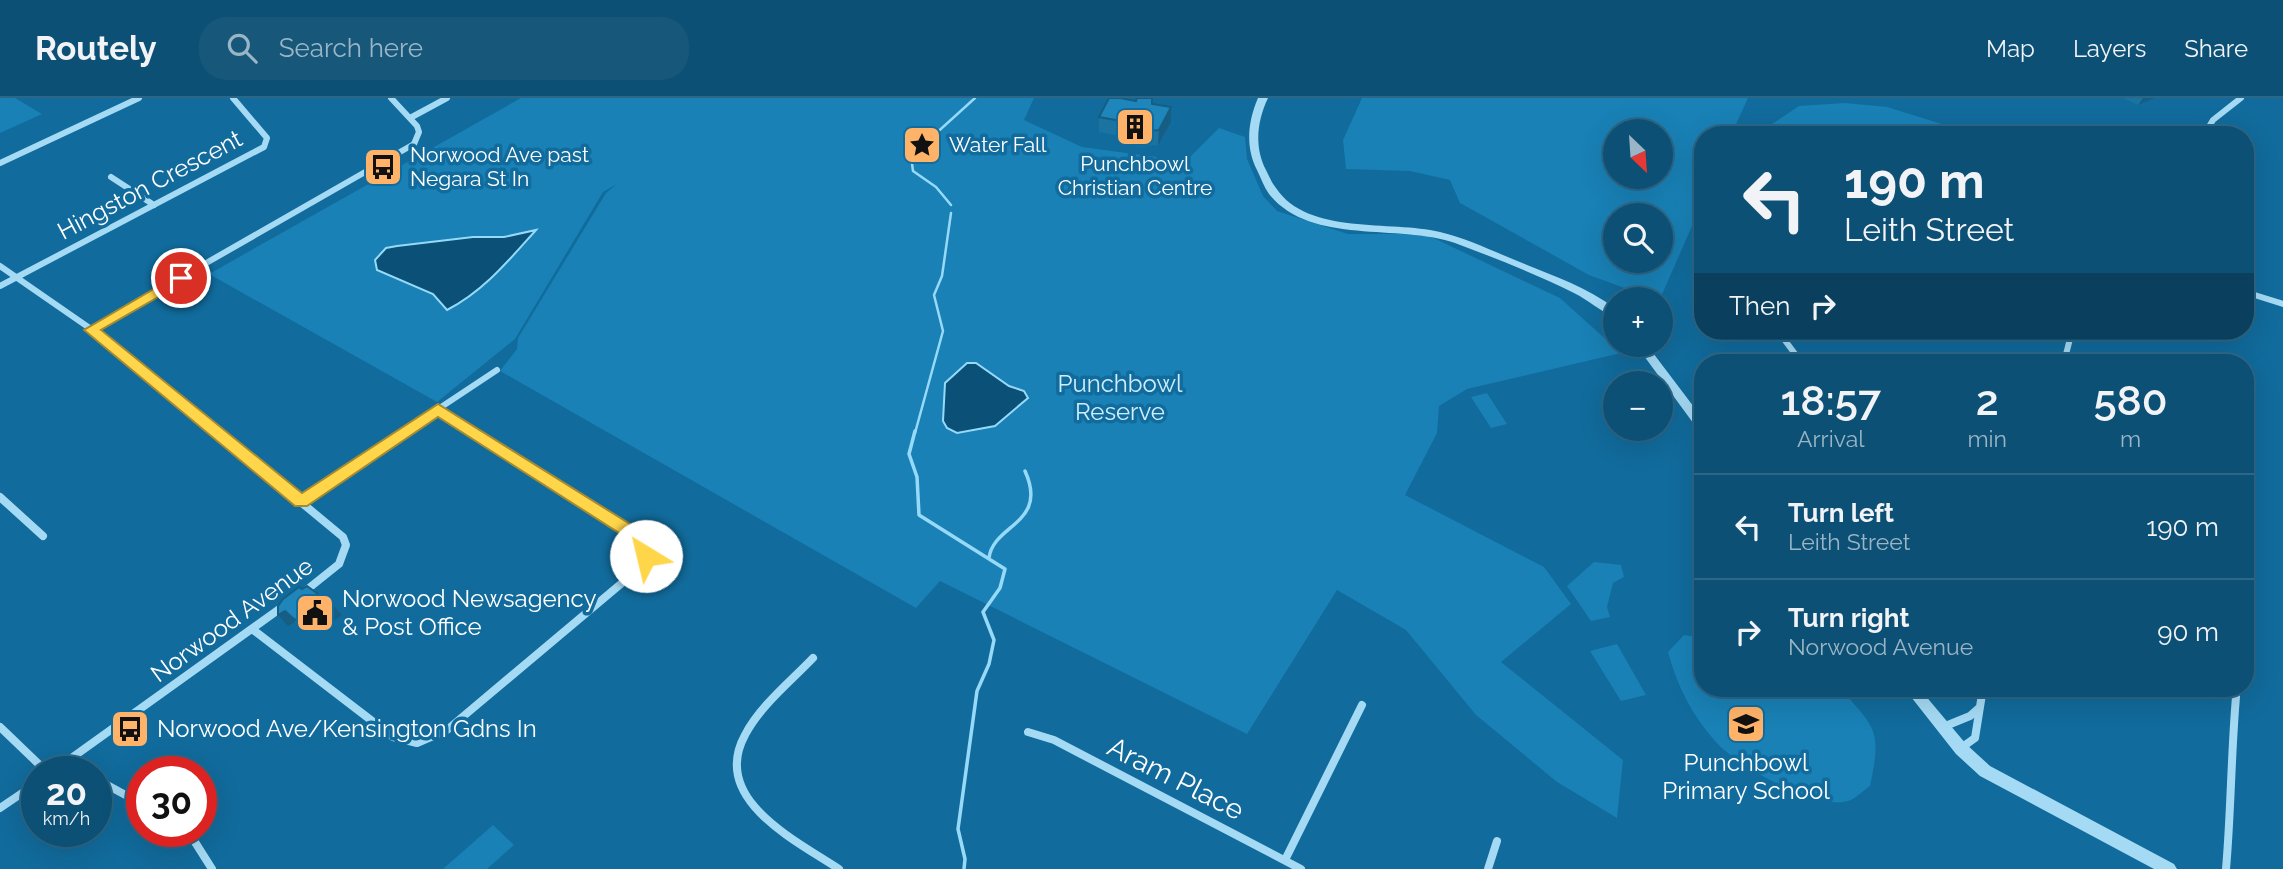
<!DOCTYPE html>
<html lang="en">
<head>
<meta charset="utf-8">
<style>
	:root { --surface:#0d5075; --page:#16577a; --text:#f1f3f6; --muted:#9ab5c5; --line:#2d6787 }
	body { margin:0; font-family:Raleway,sans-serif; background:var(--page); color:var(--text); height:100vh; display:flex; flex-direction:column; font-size:26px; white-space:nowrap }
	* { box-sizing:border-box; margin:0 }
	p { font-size:23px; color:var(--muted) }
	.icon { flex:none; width:38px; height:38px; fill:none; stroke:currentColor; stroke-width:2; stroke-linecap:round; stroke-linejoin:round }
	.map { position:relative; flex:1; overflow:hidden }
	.side { position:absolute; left:1694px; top:256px; width:560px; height:343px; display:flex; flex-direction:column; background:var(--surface); border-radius:28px; box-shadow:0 7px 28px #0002,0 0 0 2px var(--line) }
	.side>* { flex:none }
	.guide { position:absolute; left:1694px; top:28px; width:560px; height:214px; border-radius:28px; box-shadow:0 7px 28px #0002,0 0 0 2px var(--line); background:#0d5075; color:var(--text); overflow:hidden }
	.needle { width:46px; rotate:155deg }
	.controls { position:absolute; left:1603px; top:21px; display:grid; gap:14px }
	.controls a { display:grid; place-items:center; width:70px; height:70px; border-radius:50%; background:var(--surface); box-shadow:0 7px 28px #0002,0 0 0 2px var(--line); font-size:35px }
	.speed { position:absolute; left:21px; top:658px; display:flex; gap:14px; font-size:35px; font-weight:700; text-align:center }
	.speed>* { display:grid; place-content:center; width:91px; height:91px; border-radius:50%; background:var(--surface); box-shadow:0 7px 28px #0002,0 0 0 2px var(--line); line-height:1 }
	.speed small { font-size:18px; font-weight:400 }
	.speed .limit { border:10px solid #d22; background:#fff; color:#111 }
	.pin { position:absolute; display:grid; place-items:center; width:60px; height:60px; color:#fff; margin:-30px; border:4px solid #fff; border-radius:50%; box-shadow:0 2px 7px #0007 }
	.me { position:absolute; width:77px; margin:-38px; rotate:324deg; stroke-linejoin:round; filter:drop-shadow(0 0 5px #0008) }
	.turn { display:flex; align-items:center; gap:24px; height:147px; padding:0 35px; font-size:32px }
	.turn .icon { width:91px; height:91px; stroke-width:2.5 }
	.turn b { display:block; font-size:49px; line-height:60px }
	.then { display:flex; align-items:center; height:66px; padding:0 35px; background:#0003; gap:14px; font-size:26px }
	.eta { display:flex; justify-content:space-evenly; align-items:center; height:119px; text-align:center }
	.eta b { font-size:42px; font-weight:600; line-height:49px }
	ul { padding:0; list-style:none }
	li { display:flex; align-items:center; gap:21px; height:105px; padding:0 35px; border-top:2px solid var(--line) }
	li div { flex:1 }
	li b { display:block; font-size:26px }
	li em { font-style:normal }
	header { display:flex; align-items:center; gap:42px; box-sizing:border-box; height:98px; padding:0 35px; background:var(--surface); border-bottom:2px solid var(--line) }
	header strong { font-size:33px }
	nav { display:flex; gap:38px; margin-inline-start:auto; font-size:24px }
	.search { width:490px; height:63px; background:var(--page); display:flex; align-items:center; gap:18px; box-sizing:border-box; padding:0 24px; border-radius:28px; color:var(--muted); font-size:26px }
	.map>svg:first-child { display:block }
	.green { fill:#1981b6; fill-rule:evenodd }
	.water { fill:#0a5077; stroke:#97d9f8; stroke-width:2 }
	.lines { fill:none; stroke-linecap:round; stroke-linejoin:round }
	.stream-far1 { stroke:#97d9f8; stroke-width:2.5 }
	.stream { stroke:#97d9f8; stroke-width:3.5 }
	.minor-far1 { stroke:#a5daf4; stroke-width:6 }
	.minor { stroke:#a5daf4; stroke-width:8 }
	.tertiary { fill:#a5daf4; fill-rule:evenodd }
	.wall { fill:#1b73a1 }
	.shaded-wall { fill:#165e83 }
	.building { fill:#1f86bb; stroke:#165e83; stroke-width:2 }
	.route { fill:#ffd54a; stroke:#a68a30; stroke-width:2 }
	.labels { text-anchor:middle; stroke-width:7; stroke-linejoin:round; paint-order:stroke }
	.far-poi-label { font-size:21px; fill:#fff; stroke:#116b9c; text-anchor:start }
	.street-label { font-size:24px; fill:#fff; stroke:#116b9c }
	.park-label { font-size:24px; fill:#ceeefe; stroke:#116b9c }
	.poi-label { font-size:24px; fill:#fff; stroke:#116b9c; text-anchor:start }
	.near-street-label { font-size:28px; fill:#fff; stroke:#116b9c }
</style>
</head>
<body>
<header>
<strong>Routely</strong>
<div class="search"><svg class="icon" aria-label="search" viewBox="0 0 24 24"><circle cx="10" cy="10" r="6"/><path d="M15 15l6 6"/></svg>Search here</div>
<nav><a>Map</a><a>Layers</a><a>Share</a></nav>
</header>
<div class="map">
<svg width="2283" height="771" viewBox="0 0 2283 771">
	<rect width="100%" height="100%" fill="#116b9c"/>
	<path class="green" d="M 0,0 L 15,0 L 42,16 L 0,35 Z
		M 521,0 L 1034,0 L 1024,22 L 1082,49 L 1186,63 L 1219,30 L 1245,39 L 1247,61 L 1263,98 L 1277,113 L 1348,136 L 1425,136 L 1560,200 L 1621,255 L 1467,291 L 1439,308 L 1437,335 L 1405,397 L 1544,469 L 1571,506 L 1501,564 L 1623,662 L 1617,720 L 1557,684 L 1476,617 L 1406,532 L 1337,492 L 1247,636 L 940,483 L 916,510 L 500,273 L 517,251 L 518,240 L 606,95 L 617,86 L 603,94 L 515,241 L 437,304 L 209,176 Z
		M 1362,0 L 1748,0 L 1731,37 L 1703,37 L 1703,103 L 1660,201 L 1655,201 L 1589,177 L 1460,105 L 1450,82 L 1410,73 L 1346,71 L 1343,42 ZM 1615,33 L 1661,33 L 1661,79 L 1615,79 ZM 1615,117 L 1661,117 L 1661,163 L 1615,163 Z
		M 1845,5 L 1887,9 L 1945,27 L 1939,37 L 1757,36 L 1799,8 Z
		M 1487,295 L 1507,326 L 1491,330 L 1471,299 Z
		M 1594,464 L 1621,467 L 1624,479 L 1613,485 L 1607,509 L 1610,519 L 1591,523 L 1567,488 Z
		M 1684,537 L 1703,540 L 1703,590 L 1840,590 C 1876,631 1882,632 1870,688 C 1864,692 1855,701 1848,703 C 1817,713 1735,667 1715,643 C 1692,617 1677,588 1668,554 Z
		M 1617,546 L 1646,597 L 1621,603 L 1590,553 Z
		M 493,727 L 514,747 L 487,771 L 443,771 Z"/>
	<path class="water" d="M 536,132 C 509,162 484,193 447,212 L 433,196 L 377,172 L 375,162 L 386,150 L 397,148 L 473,139 L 504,139 Z
		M 967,265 L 976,265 L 1009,288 L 1024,293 L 1028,300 L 995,328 L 957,335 L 947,330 L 943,323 L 945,285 Z"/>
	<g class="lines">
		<path class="stream-far1" d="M 951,107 L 936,89 L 913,73 L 911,58 L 975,0
			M 915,335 L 943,233 L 934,197 L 942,178 L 951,115"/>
		<path class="stream" d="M 915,333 L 909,356 L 917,379 L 919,417 L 1005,471 L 1000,490 L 983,514 L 994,542 L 989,566 L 977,593 L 958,731 L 965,761 L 964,771
			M 989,460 C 993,426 1049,426 1025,373"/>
		<path class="minor-far1" d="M 410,20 L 447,0
			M 2204,37 L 2213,22 L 2241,0
			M 0,65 L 139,0
			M 111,79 L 154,107
			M 0,168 L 91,231
			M 0,188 L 264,49 L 267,40 L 233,0
			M 2245,194 L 2283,206
			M 1778,233 L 1801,264
			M 2064,264 L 2072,233
			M 438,312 L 474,335
			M 217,335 L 91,231 L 414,46 L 419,34 L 417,28 L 391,0
			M 402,335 L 497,272"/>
		<path class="minor" d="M 215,333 L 343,439 L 346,447 L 339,466 L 304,494
			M 0,399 L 43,438
			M 301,403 L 405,333
			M 252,531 L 393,639 L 417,645 L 447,632 L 641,469 L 646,458 L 640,441 L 472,333
			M 813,560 C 790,584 760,608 745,637 C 710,701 795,742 839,771
			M 0,629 L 47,674
			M 1943,629 L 1970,618 L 1979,610
			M 1028,634 L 1054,642 L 1301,771
			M 1961,650 L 1975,640 L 1983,590
			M 68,662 L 82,674
			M 52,674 L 285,507
			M 96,681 L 142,706
			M 0,710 L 37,685
			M 188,733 L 212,771
			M 1285,762 L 1362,607
			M 1488,771 L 1497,743
			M 2226,771 C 2231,714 2231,657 2236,599"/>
		<path class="tertiary" d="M 1258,0 L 1268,0 C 1257,23 1254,49 1266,72 C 1269,78 1272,85 1276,90 C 1308,138 1391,122 1440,134 C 1466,140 1490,152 1515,162 C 1549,176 1585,188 1615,210 L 1615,219 C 1601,214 1588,202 1574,195 C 1536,176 1495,160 1455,145 C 1398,125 1311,148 1269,96 C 1264,89 1261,80 1257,72 C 1245,49 1248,23 1258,0 Z
			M 1636,247 L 1647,247 L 1703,321 L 1703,334 L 1699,333 Z
			M 1904,590 L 1919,590 L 1966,646 L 1990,668 L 2174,766 L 2177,771 L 2154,771 L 1980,678 L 1956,656 Z"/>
	</g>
	<path class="wall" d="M 2123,0 L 2155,0 L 2138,7 Z
		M 1136,3 L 1171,9 L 1171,24 L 1158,47 L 1137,49 L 1126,39 L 1099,34 L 1099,19 Z
		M 333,507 L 342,517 L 331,525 L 323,520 L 305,533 L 295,524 L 288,528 L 278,517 Z"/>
	<path class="shaded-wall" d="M 2143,0 L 2155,0 L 2138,7 Z
		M 1171,9 L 1171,24 L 1158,47 L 1159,32 Z
		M 333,507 L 342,517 L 331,525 L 321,514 Z
		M 314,509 L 323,520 L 305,533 L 295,522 Z
		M 285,513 L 295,524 L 288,528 L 278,517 Z"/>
	<path class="building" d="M 1109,0 L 1120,0 L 1136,3 L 1137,0 L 1152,0 L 1152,6 L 1171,9 L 1159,32 L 1137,34 L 1126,24 L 1099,19 Z
		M 307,488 L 333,507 L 321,514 L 314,509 L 295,522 L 285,513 L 278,517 L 278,508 L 283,501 L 299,489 L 302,491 Z"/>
	<path class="route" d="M 181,175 L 186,177 L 186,183 L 101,232 L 302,395 L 438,306 L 646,436 L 654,458 L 651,463 L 640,463 L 633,444 L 438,319 L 307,408 L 295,408 L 84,232 Z"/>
	<defs>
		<symbol id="building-square" viewBox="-11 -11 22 22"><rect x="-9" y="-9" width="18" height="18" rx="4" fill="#ffb369" stroke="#116b9c"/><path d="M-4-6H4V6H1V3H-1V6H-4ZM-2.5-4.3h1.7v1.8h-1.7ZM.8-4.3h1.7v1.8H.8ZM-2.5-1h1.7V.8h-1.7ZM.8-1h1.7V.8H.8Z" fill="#111"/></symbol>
		<symbol id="sight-square" viewBox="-11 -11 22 22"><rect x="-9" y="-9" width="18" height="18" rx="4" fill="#ffb369" stroke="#116b9c"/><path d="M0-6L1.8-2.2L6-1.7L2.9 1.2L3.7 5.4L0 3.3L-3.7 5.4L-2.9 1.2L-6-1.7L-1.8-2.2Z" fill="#111"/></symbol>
		<symbol id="bus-square" viewBox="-11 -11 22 22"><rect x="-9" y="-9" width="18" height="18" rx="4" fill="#ffb369" stroke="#116b9c"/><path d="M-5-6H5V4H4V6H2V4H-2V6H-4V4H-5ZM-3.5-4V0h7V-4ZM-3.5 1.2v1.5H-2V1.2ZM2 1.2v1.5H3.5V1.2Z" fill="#111"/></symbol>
		<symbol id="civic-square" viewBox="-11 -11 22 22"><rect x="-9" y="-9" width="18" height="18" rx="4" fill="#ffb369" stroke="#116b9c"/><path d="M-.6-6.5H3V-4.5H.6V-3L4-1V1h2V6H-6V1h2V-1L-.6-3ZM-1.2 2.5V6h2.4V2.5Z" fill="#111"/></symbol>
		<symbol id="school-square" viewBox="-11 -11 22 22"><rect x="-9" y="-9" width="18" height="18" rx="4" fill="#ffb369" stroke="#116b9c"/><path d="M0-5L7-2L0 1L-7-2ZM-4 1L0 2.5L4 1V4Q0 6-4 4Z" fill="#111"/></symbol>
	</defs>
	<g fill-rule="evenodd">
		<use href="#building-square" x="1113" y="7" width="44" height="44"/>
		<use href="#sight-square" x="900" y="25" width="44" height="44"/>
		<use href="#bus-square" x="361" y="47" width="44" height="44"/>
		<use href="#civic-square" x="293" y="493" width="44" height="44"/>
		<use href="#school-square" x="1724" y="604" width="44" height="44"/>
		<use href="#bus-square" x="108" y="609" width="44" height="44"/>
	</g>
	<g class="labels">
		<g class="far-poi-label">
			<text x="949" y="54">Water Fall</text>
			<text x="410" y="64">Norwood Ave past<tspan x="410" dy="24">Negara St In</tspan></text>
			<text x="1135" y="73" text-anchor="middle">Punchbowl<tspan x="1135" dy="24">Christian Centre</tspan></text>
		</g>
		<g class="street-label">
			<text transform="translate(150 87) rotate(-28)" y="8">Hingston Crescent</text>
			<text transform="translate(232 522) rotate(-36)" y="8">Norwood Avenue</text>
		</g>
		<g class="park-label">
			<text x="1120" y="294">Punchbowl<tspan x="1120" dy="28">Reserve</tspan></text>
		</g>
		<g class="poi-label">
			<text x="342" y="509">Norwood Newsagency<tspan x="342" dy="28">&amp; Post Office</tspan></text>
			<text x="157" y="639">Norwood Ave/Kensington Gdns In</text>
			<text x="1746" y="673" text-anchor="middle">Punchbowl<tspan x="1746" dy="28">Primary School</tspan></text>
		</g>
		<g class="near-street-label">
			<text transform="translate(1176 680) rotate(27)" y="10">Aram Place</text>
		</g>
	</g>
</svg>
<div class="controls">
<a><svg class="needle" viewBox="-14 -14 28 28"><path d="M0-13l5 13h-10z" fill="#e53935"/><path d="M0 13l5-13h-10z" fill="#9ab5c5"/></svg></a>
<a><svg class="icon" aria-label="search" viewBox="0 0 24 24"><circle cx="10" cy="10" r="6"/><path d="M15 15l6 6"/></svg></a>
<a>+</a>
<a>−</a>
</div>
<div class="speed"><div>20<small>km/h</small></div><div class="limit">30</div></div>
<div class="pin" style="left:181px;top:180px;background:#d93025"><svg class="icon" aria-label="arrive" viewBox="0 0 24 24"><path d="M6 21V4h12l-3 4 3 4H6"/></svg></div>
<svg class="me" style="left:646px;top:458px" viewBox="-20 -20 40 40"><circle r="19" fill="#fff"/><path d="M0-13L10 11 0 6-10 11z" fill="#ffd54a"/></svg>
<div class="guide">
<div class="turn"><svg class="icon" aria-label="left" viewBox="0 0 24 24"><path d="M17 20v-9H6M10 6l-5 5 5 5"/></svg><div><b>190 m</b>Leith Street</div></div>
<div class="then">Then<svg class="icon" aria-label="right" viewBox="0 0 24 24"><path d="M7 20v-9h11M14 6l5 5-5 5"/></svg></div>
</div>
<section class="side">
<div class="eta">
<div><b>18:57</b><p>Arrival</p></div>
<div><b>2</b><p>min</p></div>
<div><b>580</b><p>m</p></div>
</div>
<ul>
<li><svg class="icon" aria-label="left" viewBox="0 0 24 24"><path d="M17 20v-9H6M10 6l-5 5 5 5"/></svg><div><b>Turn left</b><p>Leith Street</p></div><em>190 m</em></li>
<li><svg class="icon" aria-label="right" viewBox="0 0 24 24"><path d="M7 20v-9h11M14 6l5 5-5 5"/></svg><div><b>Turn right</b><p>Norwood Avenue</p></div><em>90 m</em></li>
</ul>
</section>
</div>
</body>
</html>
